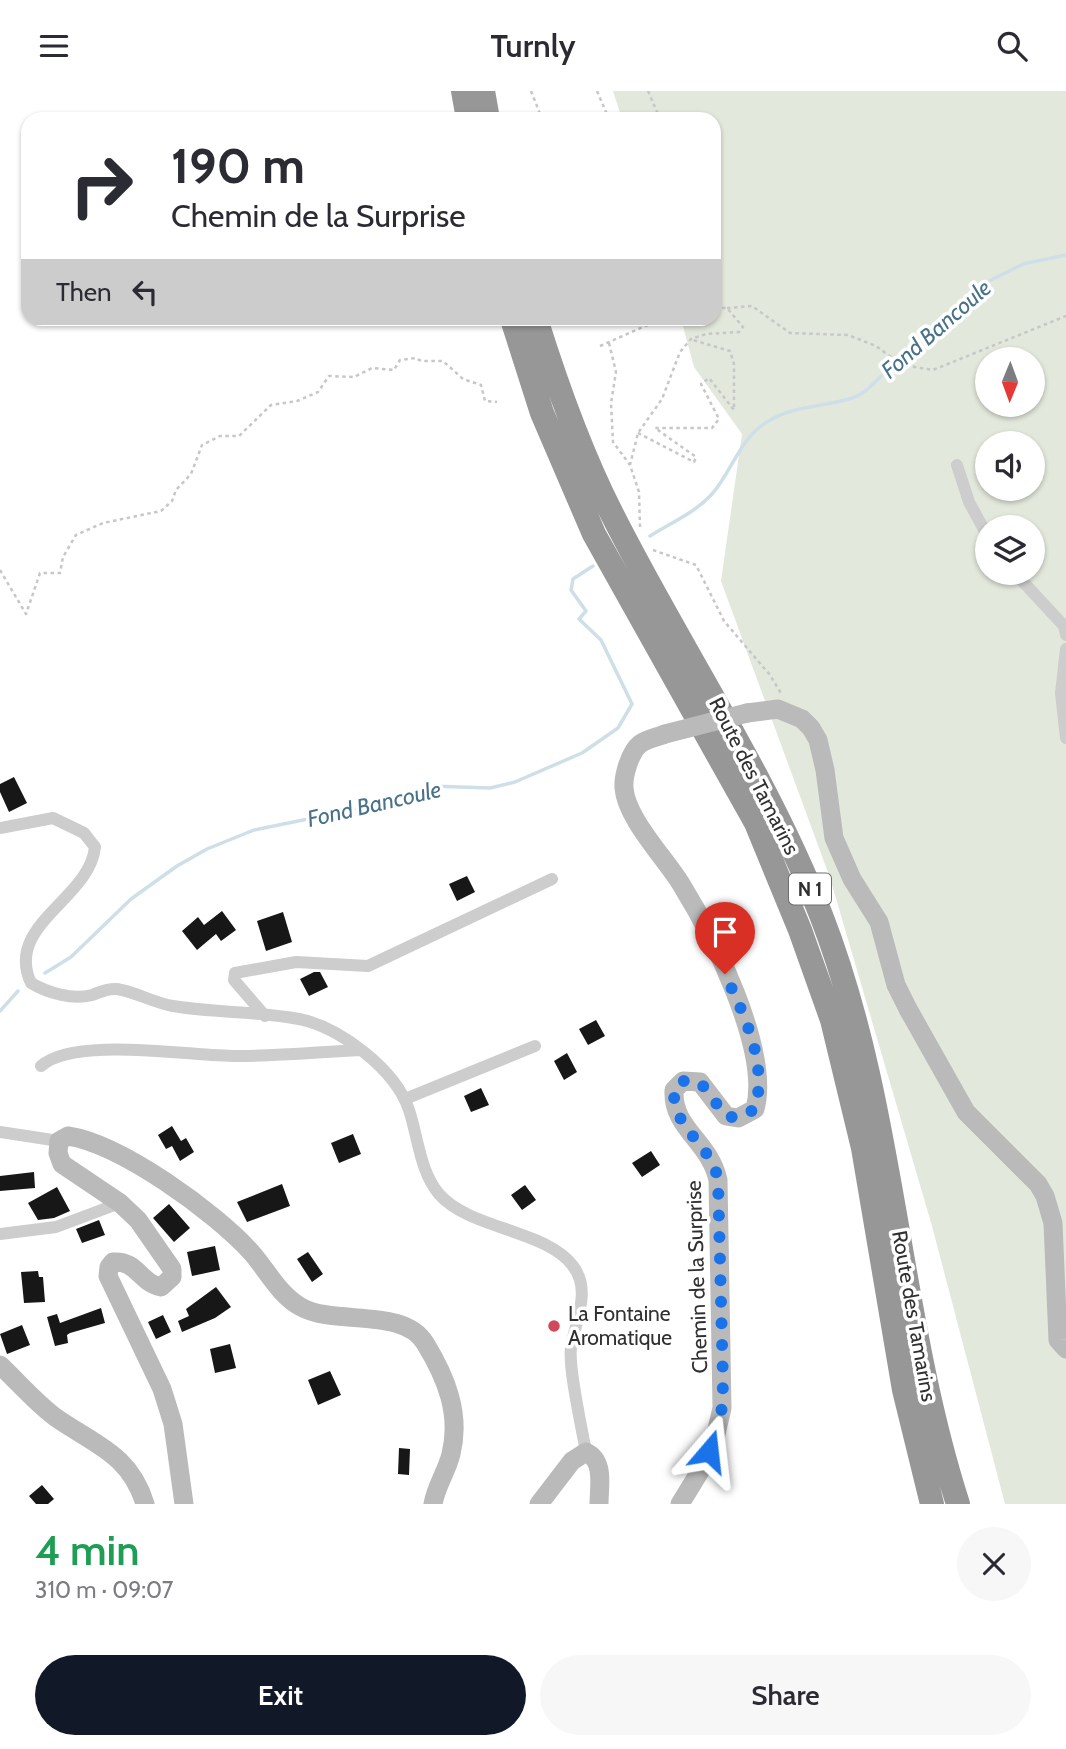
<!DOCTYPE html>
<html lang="en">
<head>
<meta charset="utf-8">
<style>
	:root { --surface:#fff; --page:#f7f7f7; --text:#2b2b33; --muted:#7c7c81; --accent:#111827 }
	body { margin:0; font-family:Cabin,sans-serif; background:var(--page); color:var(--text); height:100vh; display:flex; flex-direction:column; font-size:26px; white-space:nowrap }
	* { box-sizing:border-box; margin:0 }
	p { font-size:23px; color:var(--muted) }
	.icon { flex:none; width:38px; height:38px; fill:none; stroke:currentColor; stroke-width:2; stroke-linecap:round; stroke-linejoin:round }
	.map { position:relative; height:1413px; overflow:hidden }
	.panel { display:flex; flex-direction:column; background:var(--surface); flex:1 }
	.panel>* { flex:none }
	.hud { position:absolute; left:21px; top:21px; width:700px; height:214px; border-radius:21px; box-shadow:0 2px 5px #0004; background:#fff; color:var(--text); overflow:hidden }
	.needle { width:46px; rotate:181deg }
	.fabs { position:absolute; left:975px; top:256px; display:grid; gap:14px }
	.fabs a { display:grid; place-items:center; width:70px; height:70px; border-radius:50%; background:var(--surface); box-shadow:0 2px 5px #0004; font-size:35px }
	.pin { position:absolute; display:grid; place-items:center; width:60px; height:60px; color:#fff; margin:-72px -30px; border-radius:50% 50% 50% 0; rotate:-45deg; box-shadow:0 0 7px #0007 }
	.pin .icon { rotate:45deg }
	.me { position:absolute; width:77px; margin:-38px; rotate:17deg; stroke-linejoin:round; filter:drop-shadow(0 0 5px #0008) }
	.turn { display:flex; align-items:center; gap:24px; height:147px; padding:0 35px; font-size:32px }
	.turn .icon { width:91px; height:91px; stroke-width:2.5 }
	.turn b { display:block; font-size:49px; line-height:60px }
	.then { display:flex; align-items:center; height:66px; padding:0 35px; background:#0003; gap:14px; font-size:26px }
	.round { display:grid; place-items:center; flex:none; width:74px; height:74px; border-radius:37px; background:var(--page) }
	.summary { display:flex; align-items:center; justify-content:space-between; height:119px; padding:0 35px }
	h1 { font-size:42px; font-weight:600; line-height:52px; color:#1e9e55 }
	.cta { display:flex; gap:14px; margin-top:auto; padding:14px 35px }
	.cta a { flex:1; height:80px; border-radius:42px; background:var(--accent); color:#fff; font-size:28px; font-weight:600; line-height:80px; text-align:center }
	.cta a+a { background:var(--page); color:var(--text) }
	header { display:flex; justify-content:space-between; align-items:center; height:91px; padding:0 35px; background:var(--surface); font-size:32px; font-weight:600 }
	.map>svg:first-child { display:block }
	.green { fill:#e3e8dc; fill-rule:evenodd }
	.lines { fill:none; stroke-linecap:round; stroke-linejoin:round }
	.stream { stroke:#cedfe8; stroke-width:3.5 }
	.building { fill:#171717 }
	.path { stroke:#c7c7c7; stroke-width:2.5; stroke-dasharray:3.5 3.5; stroke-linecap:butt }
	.street { stroke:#cdcdcd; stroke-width:12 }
	.secondary { stroke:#bababa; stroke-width:19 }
	.highway { stroke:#979797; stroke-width:24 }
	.secondary-bridge { stroke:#bababa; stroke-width:19 }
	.route { stroke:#1a73e8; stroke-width:12; stroke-dasharray:0 21.6 }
	.poi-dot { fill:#cf495a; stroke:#fff; stroke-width:2.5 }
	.labels { text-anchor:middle; stroke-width:7; stroke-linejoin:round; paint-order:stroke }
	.shield { fill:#fff; stroke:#6e6e6e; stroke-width:2 }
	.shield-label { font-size:19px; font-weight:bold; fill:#303030 }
	.street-label { font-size:21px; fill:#303030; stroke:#fff }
	.poi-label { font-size:21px; fill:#303030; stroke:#fff; text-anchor:start }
	.water-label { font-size:23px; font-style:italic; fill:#487288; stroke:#fff }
</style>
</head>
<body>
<header><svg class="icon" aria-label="menu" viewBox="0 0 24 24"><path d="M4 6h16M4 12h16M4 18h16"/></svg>Turnly<svg class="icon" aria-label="search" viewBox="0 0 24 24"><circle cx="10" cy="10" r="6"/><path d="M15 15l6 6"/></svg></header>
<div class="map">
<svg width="1066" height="1413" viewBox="0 0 1066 1413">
	<rect width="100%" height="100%" fill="#fff"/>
	<path class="green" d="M 613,0 L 1066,0 L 1066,1413 L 1005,1413 L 932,1135 L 830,787 L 721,490 L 742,343 L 694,276 L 681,228 L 714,228 L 714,28 L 622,28 ZM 987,268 L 1032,268 L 1032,313 L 987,313 ZM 987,352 L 1032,352 L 1032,397 L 987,397 ZM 987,436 L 1032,436 L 1032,481 L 987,481 Z"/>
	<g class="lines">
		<path class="stream" d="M 650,445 C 671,432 696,421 712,403 C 733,379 739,348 767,331 C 795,313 825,317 855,306 C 874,299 882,276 902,274 L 989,190 L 1023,173 L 1066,164
			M 45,882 L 71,866 L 131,808 L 177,775 L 207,758 L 254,739 L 357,718 L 430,695 L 490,697 L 515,691 L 582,662 L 618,637 L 632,613 L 601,549 L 579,528 L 586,520 L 571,499 L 573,488 L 593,475
			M 0,920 L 18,900"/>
	</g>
	<path class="building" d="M 14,686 L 27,712 L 9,721 L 0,701 L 0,693 Z
		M 467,785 L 475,801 L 457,810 L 449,793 Z
		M 222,820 L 236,839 L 221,850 L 216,843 L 197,859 L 182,840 L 198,826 L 204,834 Z
		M 283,821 L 292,851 L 266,860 L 257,830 Z
		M 314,881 L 320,881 L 328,896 L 309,905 L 300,888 Z
		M 596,929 L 605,945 L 588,954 L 579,938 Z
		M 567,962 L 577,981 L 564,989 L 554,970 Z
		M 481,997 L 489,1014 L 471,1021 L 464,1005 Z
		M 172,1035 L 181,1050 L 186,1047 L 194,1061 L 180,1070 L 172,1055 L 166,1058 L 158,1044 Z
		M 353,1043 L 361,1063 L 339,1072 L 331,1052 Z
		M 651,1060 L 660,1074 L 642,1086 L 632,1072 Z
		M 34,1081 L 35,1097 L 0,1100 L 0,1085 Z
		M 282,1093 L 290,1115 L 247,1131 L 237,1111 Z
		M 525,1094 L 536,1109 L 522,1119 L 511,1104 Z
		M 57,1096 L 70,1120 L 54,1127 L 38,1129 L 28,1112 Z
		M 169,1113 L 190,1137 L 174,1151 L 153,1127 Z
		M 99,1129 L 105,1144 L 82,1152 L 76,1138 Z
		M 215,1155 L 220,1179 L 192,1185 L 187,1161 Z
		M 308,1161 L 323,1183 L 312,1191 L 297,1168 Z
		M 38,1180 L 39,1186 L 43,1186 L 45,1211 L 24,1212 L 21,1181 Z
		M 216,1196 L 231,1216 L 215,1227 L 182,1241 L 178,1230 L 189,1225 L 186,1218 Z
		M 101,1217 L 105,1232 L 70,1242 L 67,1244 L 68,1252 L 55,1255 L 47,1226 L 57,1223 L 60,1232 Z
		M 163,1224 L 171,1241 L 156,1248 L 148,1231 Z
		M 22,1234 L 30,1254 L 7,1263 L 0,1243 Z
		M 230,1253 L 236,1277 L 215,1282 L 210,1258 Z
		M 330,1280 L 341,1304 L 318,1314 L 308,1289 Z
		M 399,1357 L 410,1358 L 409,1384 L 398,1383 Z
		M 42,1394 L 54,1408 L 48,1413 L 36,1413 L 29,1405 Z"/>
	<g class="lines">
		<path class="path" d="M 531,0 L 542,28
			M 597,0 L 609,28
			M 648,0 L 660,28
			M 727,217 L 752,215 L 790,242 L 848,244 L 876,255 L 902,274 L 933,279 L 1066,225
			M 609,252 L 616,281 L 611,312 L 613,351 L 630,374
			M 600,255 L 661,228
			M 638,342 L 694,371 L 696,366 L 655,337 L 712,337 L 719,328 L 701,293 L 709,287 L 734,319 L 734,273 L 730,260 L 693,249
			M 640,436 L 639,401 L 630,374 L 638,342 L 662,308 L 680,261 L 691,248 L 706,243 L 739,241 L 743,236 L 727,217 L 714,217
			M 653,459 L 696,474 L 724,530 L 770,584 L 782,604
			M 0,479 L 26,523 L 40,482 L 60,482 L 63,466 L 76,444 L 103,432 L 161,420 L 172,410 L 176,399 L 191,383 L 202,354 L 220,345 L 239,345 L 271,314 L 297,310 L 318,301 L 329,285 L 354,286 L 372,277 L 394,279 L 400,269 L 416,267 L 421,270 L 443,270 L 463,288 L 481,294 L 485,310 L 497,311"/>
		<path class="street" d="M 957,374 L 969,411 L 987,444
			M 1014,481 L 1064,535 L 1066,544
			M 1066,558 L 1061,602 L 1066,647
			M 0,737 L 53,727 L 84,742 L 95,756 C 90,808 4,834 31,892 C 48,902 72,909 92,904 C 101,901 107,897 117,898 C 136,901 154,912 173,915 C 214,922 258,920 299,928 C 340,936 396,979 409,1019 C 418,1046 420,1081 439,1103 C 469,1138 547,1139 573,1175 C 592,1200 575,1230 571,1257 C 568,1276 582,1338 586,1361
			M 265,925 L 234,889 L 235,882 L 296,871 L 368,875 L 552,788
			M 41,975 C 74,945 189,965 236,965 C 277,965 318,961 360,959
			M 405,1008 L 535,955
			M 0,1041 L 59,1050
			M 0,1143 L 56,1136 L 120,1112"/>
		<path class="secondary" d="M 747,622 L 778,618 L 802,628 L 811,637 L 818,649 L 825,679 L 834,747 L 852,788 L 879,831 L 896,894 L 908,918 L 966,1021 L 1038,1093 L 1045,1105 L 1053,1132 L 1058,1249 L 1066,1258
			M 665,643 C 658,646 647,648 640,653 C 630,661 623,685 624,697 C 626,727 665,767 681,793 C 712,843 771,960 755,1018 L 738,1027 L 726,1025 L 700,991 L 683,990 L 674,999 C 672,1038 709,1049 718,1089 L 722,1317 L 716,1343 L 702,1377 L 680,1413
			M 0,1274 C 18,1291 35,1311 55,1326 C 95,1354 130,1363 145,1413
			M 184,1413 L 173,1333 L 162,1298 L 108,1185 L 109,1176 L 113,1171 C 137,1169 140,1192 161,1196 L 172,1186 L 172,1178 L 138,1129 L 120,1112 L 62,1073 L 58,1062 L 59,1050 L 68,1045 C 121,1053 215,1121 251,1161 C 267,1179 279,1204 301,1216 C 335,1235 403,1216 425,1252 C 446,1286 461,1323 451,1363 C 447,1380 436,1395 433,1413
			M 539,1413 L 572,1370 L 586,1361 C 605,1370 599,1395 599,1413"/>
		<path class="highway" d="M 463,0 L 468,28
			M 483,0 L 488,28
			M 512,228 L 542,322 L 594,443 L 756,732 L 800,839 L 832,929 L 863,1057 L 904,1299 L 932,1413
			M 536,228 C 557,295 580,360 612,423 C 680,558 766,683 821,824 C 895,1014 896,1220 958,1413"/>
		<path class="secondary-bridge" d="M 665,643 L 747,622"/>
	</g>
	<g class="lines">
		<path class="route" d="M 709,1360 L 722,1317 L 723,1292 L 718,1088 C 709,1050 672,1038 674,999 L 683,990 L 700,991 L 726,1025 L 738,1027 L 755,1018 C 768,971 744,924 725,883"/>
	</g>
	<circle class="poi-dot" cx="554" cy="1235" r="7"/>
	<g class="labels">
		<rect class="shield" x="789" y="782.5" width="42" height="31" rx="5"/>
		<g class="shield-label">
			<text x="810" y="805">N 1</text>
		</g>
		<g class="street-label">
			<text transform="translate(754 685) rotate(63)" y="7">Route des Tamarins</text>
			<text transform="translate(697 1186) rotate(-92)" y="7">Chemin de la Surprise</text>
			<text transform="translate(914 1225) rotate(80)" y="7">Route des Tamarins</text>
		</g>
		<g class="poi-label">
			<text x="568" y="1230">La Fontaine<tspan x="568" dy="24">Aromatique</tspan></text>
		</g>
		<g class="water-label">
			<text transform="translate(936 238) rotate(-41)" y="8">Fond Bancoule</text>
			<text transform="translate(374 713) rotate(-13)" y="8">Fond Bancoule</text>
		</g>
	</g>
</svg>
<div class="fabs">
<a><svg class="needle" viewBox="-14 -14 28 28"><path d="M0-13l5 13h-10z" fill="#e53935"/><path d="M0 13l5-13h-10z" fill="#7c7c81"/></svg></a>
<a><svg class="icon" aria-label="sound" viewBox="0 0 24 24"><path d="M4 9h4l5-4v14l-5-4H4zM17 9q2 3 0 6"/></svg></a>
<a><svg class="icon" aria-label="layers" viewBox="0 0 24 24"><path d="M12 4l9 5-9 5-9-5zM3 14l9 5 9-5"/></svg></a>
</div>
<div class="pin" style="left:725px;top:883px;background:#d93025"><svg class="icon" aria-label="arrive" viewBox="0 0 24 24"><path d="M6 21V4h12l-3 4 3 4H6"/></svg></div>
<svg class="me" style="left:709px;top:1360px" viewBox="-20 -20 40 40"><path d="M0-17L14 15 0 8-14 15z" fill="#1a73e8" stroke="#fff" stroke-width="4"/></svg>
<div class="hud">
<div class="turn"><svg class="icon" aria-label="right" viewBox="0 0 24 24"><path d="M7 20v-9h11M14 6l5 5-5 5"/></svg><div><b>190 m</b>Chemin de la Surprise</div></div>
<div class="then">Then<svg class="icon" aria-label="left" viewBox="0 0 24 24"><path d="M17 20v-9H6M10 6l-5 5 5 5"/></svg></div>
</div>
</div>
<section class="panel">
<div class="summary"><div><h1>4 min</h1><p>310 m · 09:07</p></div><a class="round"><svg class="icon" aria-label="close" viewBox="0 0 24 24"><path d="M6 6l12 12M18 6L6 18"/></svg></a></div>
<div class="cta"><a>Exit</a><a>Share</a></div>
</section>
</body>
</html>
